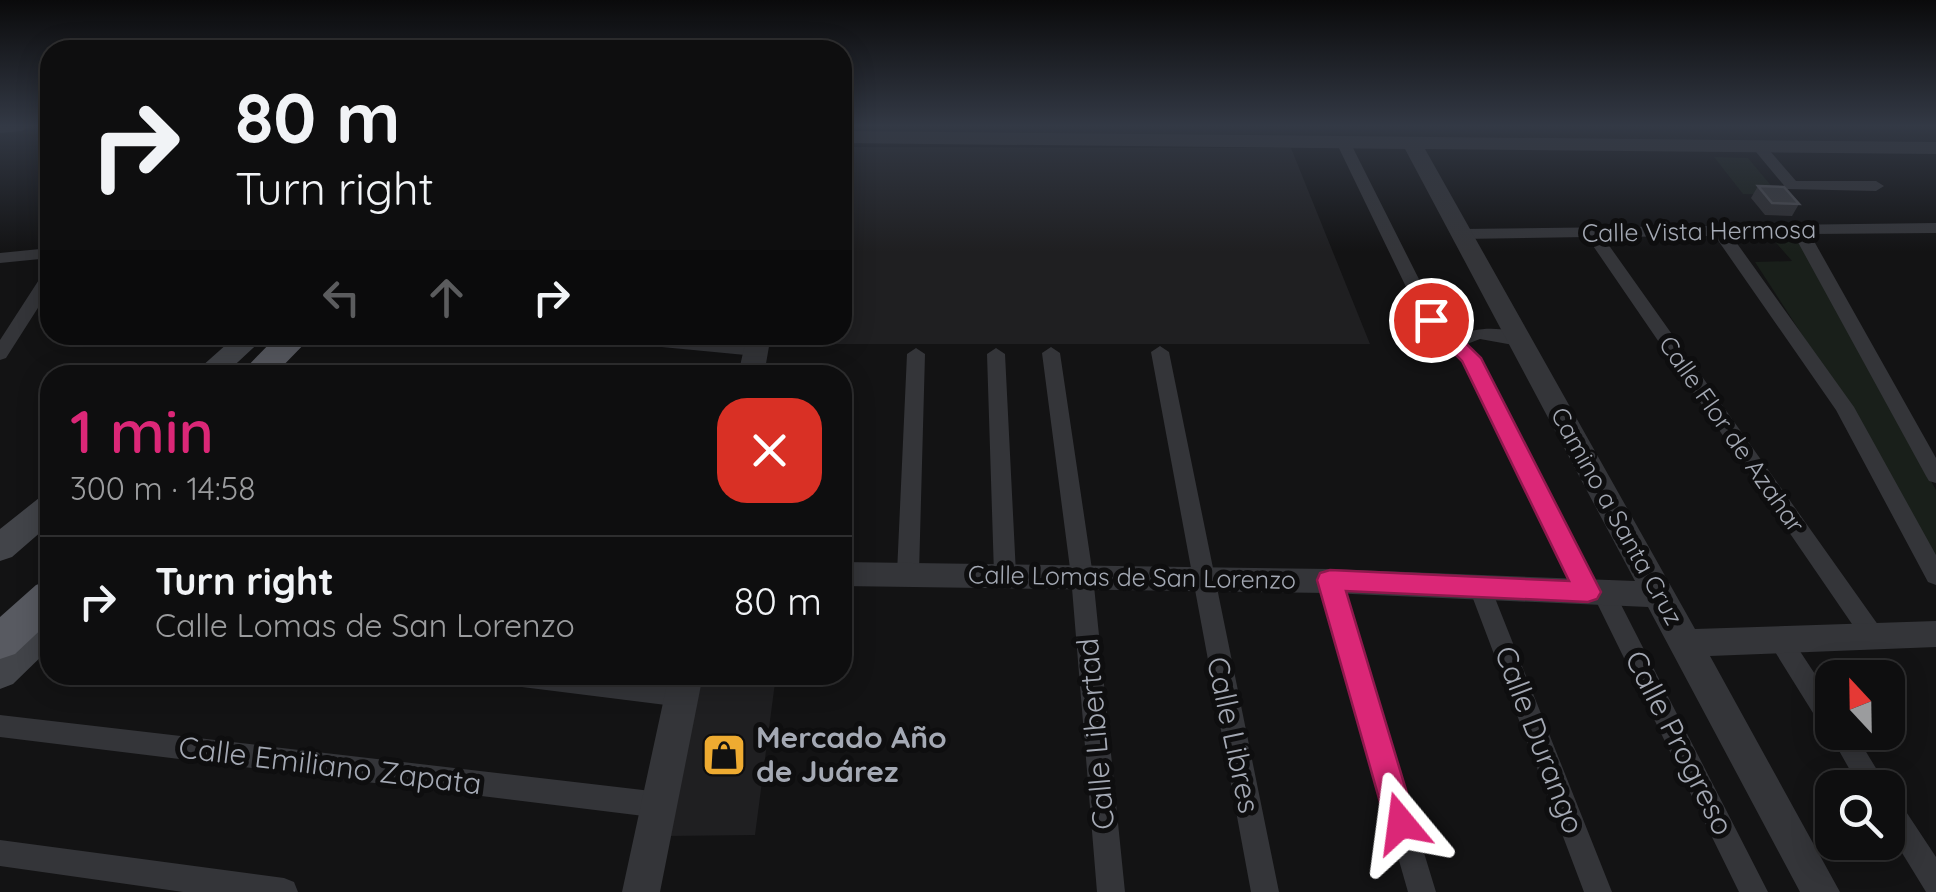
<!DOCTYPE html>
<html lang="en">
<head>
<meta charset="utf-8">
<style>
	:root { --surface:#0e0e0f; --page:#1c1c1d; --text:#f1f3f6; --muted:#9b9c9e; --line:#2e2e2f; --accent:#db2777 }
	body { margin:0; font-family:Quicksand,sans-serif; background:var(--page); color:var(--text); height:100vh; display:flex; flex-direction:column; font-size:38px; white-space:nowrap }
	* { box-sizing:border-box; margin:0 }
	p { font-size:32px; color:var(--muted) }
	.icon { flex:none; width:55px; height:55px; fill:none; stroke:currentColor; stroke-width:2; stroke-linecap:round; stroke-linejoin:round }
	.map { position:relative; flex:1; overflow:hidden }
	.side { position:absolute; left:40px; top:365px; width:812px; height:320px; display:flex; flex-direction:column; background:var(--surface); border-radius:30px; box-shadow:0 5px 25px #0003,0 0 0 2px var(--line) }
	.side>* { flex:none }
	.guide { position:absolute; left:40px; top:40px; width:812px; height:305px; border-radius:30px; box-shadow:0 5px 25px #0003,0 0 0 2px var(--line); background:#0e0e0f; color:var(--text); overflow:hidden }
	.needle { width:65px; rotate:338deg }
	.controls { position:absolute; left:1815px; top:660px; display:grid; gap:20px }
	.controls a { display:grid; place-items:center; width:90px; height:90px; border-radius:20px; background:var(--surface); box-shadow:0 5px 25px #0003,0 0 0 2px var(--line); font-size:50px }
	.pin { position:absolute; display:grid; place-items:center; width:85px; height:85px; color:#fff; margin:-42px; border:5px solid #fff; border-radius:50%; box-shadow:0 2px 10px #0007 }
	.me { position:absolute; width:110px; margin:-55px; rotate:344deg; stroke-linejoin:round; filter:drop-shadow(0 0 8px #0008) }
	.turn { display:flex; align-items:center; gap:35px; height:210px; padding:0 30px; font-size:45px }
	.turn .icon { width:130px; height:130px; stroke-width:2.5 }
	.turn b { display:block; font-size:70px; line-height:85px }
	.lanes { display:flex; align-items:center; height:95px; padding:0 30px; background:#0003; justify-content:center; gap:50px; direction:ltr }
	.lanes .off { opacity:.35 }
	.round { display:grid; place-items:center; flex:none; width:105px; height:105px; border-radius:30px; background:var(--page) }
	.headline { display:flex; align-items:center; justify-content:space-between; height:170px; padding:0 30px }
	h1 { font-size:60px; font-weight:600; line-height:75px; color:var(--accent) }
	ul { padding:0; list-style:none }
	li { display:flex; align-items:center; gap:30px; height:130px; padding:0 30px; border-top:2px solid var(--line) }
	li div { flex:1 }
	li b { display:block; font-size:38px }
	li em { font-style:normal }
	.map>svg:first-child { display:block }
	.built { fill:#1f1f21 }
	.green { fill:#191f1a }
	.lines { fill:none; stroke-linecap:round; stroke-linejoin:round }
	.minor { fill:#343539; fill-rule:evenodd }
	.tertiary { fill:#343539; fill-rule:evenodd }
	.secondary { fill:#424449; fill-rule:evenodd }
	.trunk { fill:#585a61; fill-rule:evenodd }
	.wall { fill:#2f2f32 }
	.building { fill:#3b3c40; stroke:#4c4d52; stroke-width:2.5 }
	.route { fill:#db2777; stroke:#8e194d; stroke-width:2.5 }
	.labels { text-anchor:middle; stroke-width:10; stroke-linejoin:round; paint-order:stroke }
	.street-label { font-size:25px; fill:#a4a9b4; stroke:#0e0e0f }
	.near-street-label { font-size:30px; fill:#a4a9b4; stroke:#0e0e0f }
	.near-poi-label { font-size:30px; font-weight:bold; fill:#a4a9b4; stroke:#0e0e0f; text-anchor:start }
</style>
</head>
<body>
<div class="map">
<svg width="1936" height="892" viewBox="0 0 1936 892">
	<rect width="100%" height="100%" fill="#131314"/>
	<path class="built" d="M 843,147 L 1291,148 L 1370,344 L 767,344 L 769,335 L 842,335 Z
		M 697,675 L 776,675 L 755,835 L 666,836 Z"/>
	<path class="green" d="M 1714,157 L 1748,158 L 1779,195 L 1743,194 Z
		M 1772,238 L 1798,238 L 1936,490 L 1936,560 L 1838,390 L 1755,262 L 1792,261 Z"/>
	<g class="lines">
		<path class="minor" d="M 0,127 L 29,127 L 22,131 L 0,133 Z
			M 1343,138 L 1350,142 L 1438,317 L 1457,335 C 1478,327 1510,325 1528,340 L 1519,346 L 1480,339 L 1467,344 L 1489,373 L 1597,586 L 1604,584 L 1612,587 L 1768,892 L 1739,892 L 1595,599 L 1588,601 L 1580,598 L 1471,373 L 1464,362 L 1422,320 L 1336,142 Z
			M 1758,142 L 1763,143 L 1796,181 L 1876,181 L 1884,186 L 1876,191 L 1787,189 L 1751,146 Z
			M 1936,223 L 1936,233 L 1810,234 L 1936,458 L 1936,483 L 1929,481 L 1926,476 L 1794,235 L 1731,235 L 1854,407 L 1936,555 L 1936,585 L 1928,582 L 1836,410 L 1715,236 L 1603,237 L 1881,629 L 1885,636 L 1881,643 L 1873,646 L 1865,643 L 1587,237 L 1462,239 L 1454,234 L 1462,229 Z
			M 50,248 L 50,258 L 0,263 L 0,253 Z
			M 50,271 L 50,289 L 6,358 L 0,360 L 0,340 L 44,272 Z
			M 590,335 L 659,335 L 756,344 L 765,350 L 756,356 L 599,341 Z
			M 1160,346 L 1169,352 L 1279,892 L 1251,892 L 1151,352 Z
			M 1051,347 L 1060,353 L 1093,576 L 1125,892 L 1097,892 L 1071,576 L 1042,353 Z
			M 916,348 L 925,354 L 919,573 L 916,579 L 908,582 L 900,579 L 897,573 L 907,354 Z
			M 996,348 L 1005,354 L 1016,574 L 1013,580 L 1005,583 L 997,580 L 994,574 L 987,354 Z
			M 1330,572 L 1338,575 L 1341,581 L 1436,892 L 1408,892 L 1319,581 L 1322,575 Z
			M 1480,579 L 1488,582 L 1491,588 L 1612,892 L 1584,892 L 1469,588 L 1472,582 Z
			M 1780,630 L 1788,633 L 1832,700 L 1832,732 L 1854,732 L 1888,788 L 1888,790 L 1860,788 L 1828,731 L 1823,729 L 1772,647 L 1768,640 L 1772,633 Z
			M 493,675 L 594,675 L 682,685 L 691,688 L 694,696 L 691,704 L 682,707 L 505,685 L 496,682 Z
			M 0,715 L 660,792 L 669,796 L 673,805 L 669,814 L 660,818 L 0,737 Z
			M 1888,794 L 1897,798 L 1936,857 L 1936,892 L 1926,892 L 1888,830 Z
			M 0,840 L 284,878 L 294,882 L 298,892 L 183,892 L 0,866 Z"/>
		<path class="tertiary" d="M 842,131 L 1936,142 L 1936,154 L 1425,149 L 1695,629 L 1936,621 L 1936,647 L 1710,656 L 1840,892 L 1800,892 L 1648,607 L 1330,593 L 842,586 L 842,562 L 1330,569 L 1635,581 L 1405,149 L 842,143 Z
			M 747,335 L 771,335 L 764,375 L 738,375 Z
			M 669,675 L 703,675 L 660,892 L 622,892 Z"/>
		<path class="secondary" d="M 237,335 L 267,335 L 224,375 L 192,375 Z
			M 50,494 L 50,524 L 12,557 L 0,561 L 0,529 L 39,498 Z
			M 50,612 L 50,648 L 13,684 L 0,689 L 0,650 L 38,616 Z"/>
		<path class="trunk" d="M 278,335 L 313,335 L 274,375 L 239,375 Z
			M 50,580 L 50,621 L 15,654 L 0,659 L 0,617 L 36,585 Z"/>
	</g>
	<path class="wall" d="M 1758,186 L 1799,204 L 1792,216 L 1765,215 L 1751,198 Z"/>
	<path class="building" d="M 1758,186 L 1784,187 L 1799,204 L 1772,203 Z"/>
	<linearGradient id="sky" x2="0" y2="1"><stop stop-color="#0a0a0b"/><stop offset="0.5" stop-color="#333945"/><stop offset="1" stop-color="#333945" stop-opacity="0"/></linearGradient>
	<rect width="1936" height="252" fill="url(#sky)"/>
	<path class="route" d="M 1431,314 L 1438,316 L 1481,358 L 1601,592 L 1597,599 L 1588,602 L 1346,591 L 1416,823 L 1412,833 L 1401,837 L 1390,833 L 1386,823 L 1317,580 L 1320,573 L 1330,570 L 1569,581 L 1462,361 L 1421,320 Z"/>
	<defs>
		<symbol id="shop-square" viewBox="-11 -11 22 22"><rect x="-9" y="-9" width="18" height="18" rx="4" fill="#eeab31" stroke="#0e0e0f"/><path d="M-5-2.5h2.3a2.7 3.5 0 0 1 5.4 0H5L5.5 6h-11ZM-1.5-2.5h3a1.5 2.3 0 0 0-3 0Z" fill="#111"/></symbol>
	</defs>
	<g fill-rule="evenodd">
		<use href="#shop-square" x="699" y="730" width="50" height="50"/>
	</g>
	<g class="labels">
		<g class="street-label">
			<text transform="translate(1699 231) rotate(-1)" y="9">Calle Vista Hermosa</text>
			<text transform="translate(1732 434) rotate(55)" y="9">Calle Flor de Azahar</text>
			<text transform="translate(1617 516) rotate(61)" y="9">Camino a Santa Cruz</text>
			<text transform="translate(1132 577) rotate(1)" y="9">Calle Lomas de San Lorenzo</text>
		</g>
		<g class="near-street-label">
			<text transform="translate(1096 734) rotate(-95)" y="10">Calle Libertad</text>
			<text transform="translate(1233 735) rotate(78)" y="10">Calle Libres</text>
			<text transform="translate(1539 740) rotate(69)" y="10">Calle Durango</text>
			<text transform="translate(1679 743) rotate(63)" y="10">Calle Progreso</text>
			<text transform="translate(330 766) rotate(7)" y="10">Calle Emiliano Zapata</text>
		</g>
		<g class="near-poi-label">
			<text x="756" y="748">Mercado Año<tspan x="756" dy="34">de Juárez</tspan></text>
		</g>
	</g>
</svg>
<div class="controls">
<a><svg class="needle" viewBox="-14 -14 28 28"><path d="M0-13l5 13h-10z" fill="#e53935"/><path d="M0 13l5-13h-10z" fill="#9b9c9e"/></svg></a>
<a><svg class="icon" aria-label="search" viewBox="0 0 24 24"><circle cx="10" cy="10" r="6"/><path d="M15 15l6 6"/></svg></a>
</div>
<div class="pin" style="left:1431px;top:320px;background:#d93025"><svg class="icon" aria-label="arrive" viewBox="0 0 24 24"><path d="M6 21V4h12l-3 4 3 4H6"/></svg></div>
<svg class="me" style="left:1401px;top:823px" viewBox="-20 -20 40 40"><path d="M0-17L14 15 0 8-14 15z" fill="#db2777" stroke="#fff" stroke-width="4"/></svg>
<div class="guide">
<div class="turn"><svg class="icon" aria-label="right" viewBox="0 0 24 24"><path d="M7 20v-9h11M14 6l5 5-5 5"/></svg><div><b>80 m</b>Turn right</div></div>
<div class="lanes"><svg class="icon off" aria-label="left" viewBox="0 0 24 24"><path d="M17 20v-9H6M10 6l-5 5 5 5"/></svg><svg class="icon off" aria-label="ahead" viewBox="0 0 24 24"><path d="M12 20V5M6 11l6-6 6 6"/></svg><svg class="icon" aria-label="right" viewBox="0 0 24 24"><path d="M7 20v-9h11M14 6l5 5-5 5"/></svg></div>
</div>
<section class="side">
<div class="headline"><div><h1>1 min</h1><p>300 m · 14:58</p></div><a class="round" style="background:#d93025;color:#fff"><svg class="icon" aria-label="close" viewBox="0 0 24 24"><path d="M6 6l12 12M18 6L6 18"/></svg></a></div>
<ul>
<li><svg class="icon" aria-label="right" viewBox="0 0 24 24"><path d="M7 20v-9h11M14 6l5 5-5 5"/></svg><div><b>Turn right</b><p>Calle Lomas de San Lorenzo</p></div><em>80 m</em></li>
</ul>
</section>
</div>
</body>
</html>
